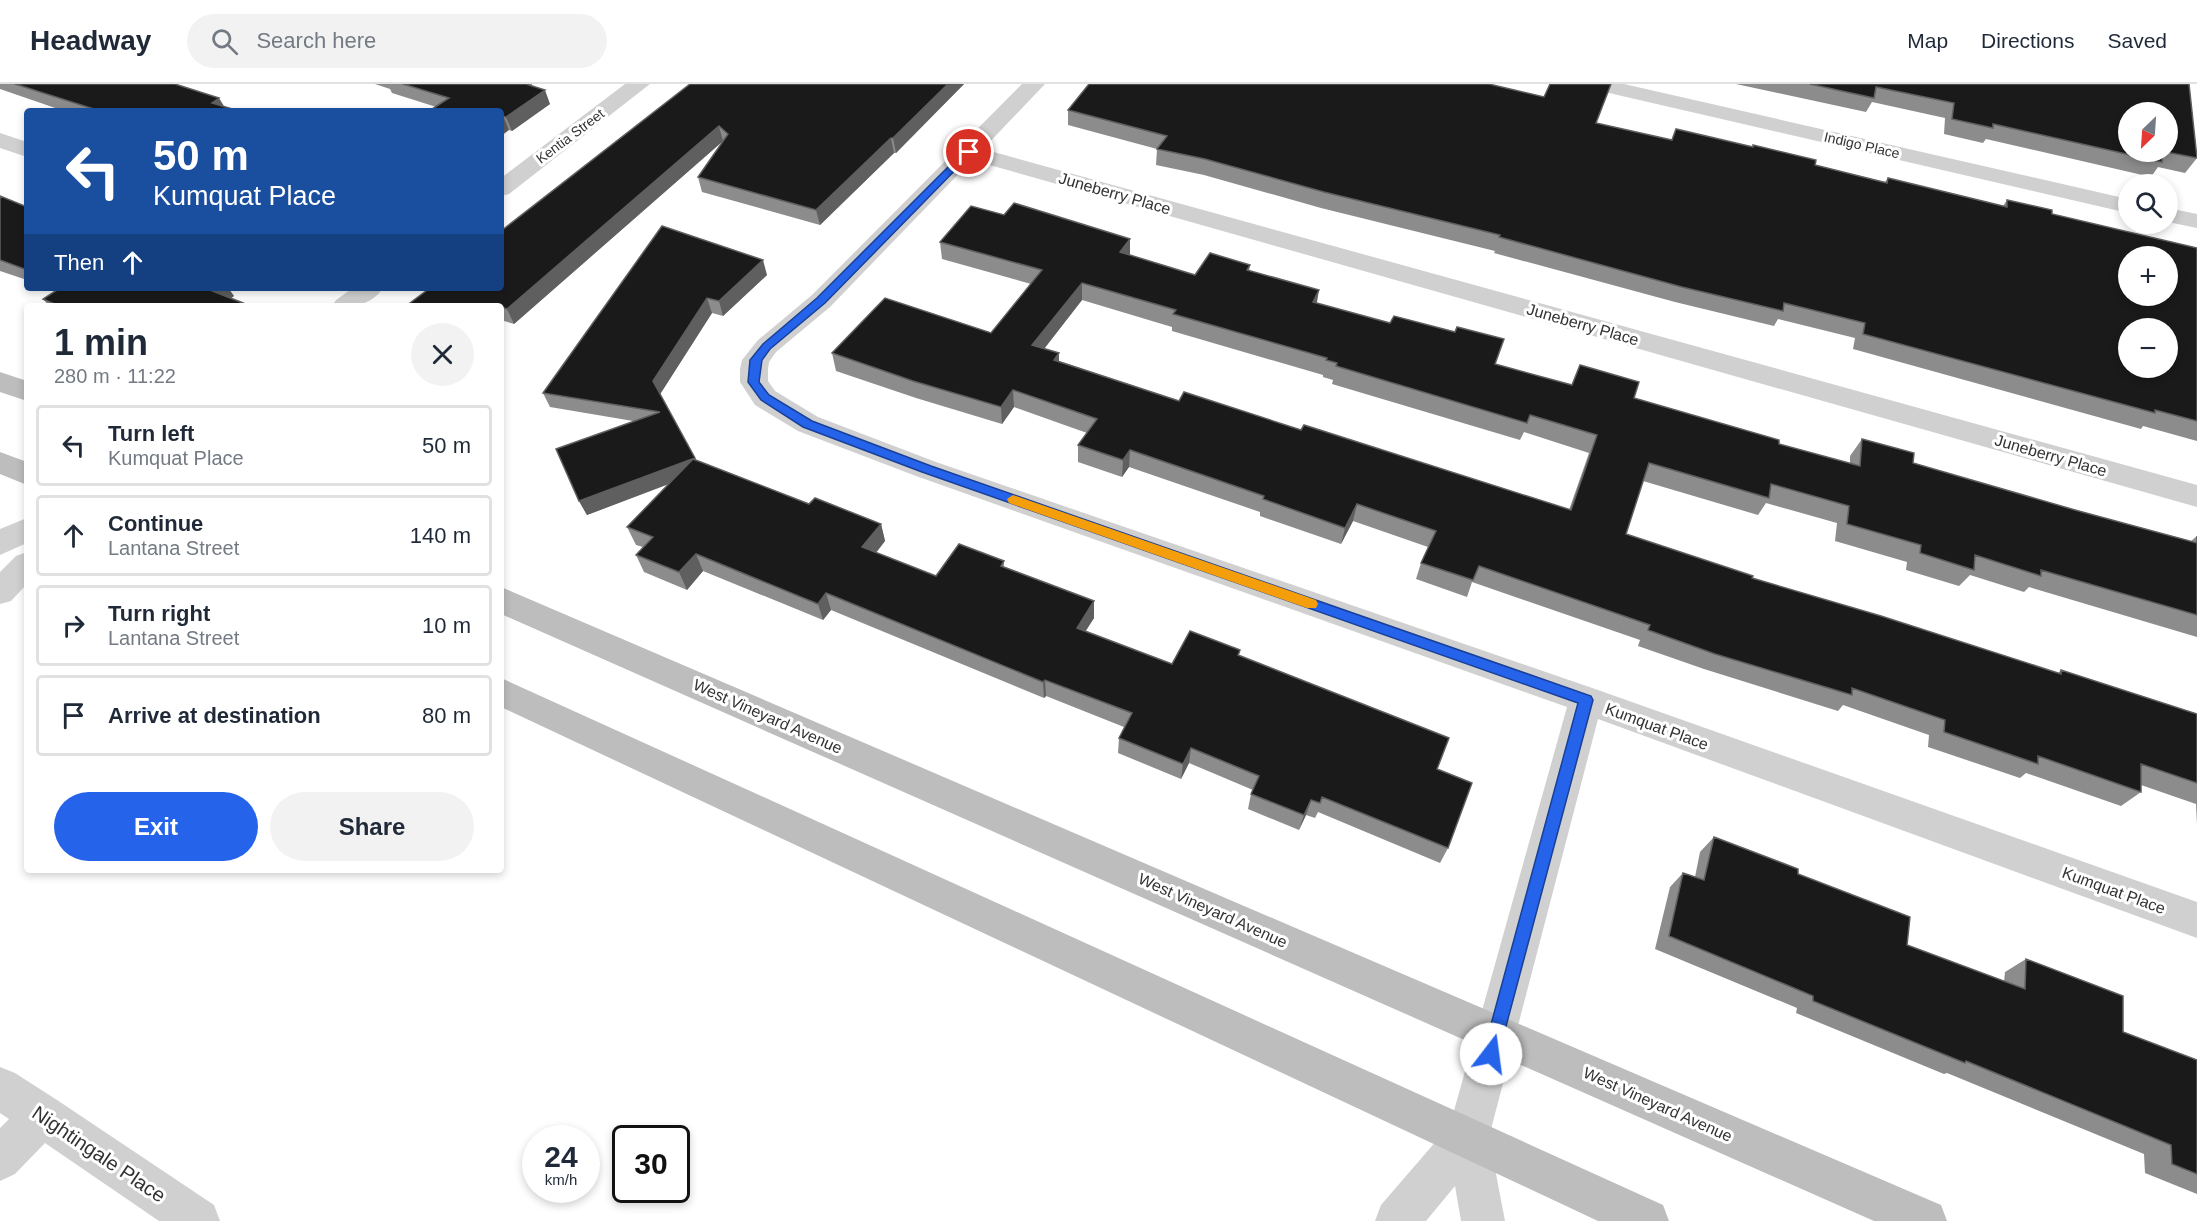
<!DOCTYPE html>
<html lang="en">
<head>
<meta charset="utf-8">
<style>
	:root { --surface:#fff; --page:#f2f2f3; --text:#1f2937; --muted:#747a83; --line:#e0e1e3; --accent:#2563eb }
	body { margin:0; font-family:Arial,sans-serif; background:var(--page); color:var(--text); height:100vh; display:flex; flex-direction:column; font-size:22px; white-space:nowrap }
	* { box-sizing:border-box; margin:0 }
	p { font-size:20px; color:var(--muted) }
	.icon { flex:none; width:33px; height:33px; fill:none; stroke:currentColor; stroke-width:2; stroke-linecap:round; stroke-linejoin:round }
	.map { position:relative; flex:1; overflow:hidden }
	.panel { position:absolute; left:24px; top:219px; width:480px; height:570px; display:flex; flex-direction:column; background:var(--surface); border-radius:6px; box-shadow:0 3px 9px #0003 }
	.panel>* { flex:none }
	.hud { position:absolute; left:24px; top:24px; width:480px; height:183px; border-radius:6px; box-shadow:0 3px 9px #0003; background:#1a4fa0; color:#fff; overflow:hidden }
	.needle { width:39px; rotate:205deg }
	.controls { position:absolute; left:2118px; top:18px; display:grid; gap:12px }
	.controls a { display:grid; place-items:center; width:60px; height:60px; border-radius:50%; background:var(--surface); box-shadow:0 3px 9px #0003; font-size:30px }
	.speed { position:absolute; left:522px; top:1041px; display:flex; gap:12px; font-size:30px; font-weight:700; text-align:center }
	.speed>* { display:grid; place-content:center; width:78px; height:78px; border-radius:50%; background:var(--surface); box-shadow:0 3px 9px #0003; line-height:1 }
	.speed small { font-size:15px; font-weight:400 }
	.speed .limit { border:3px solid #111; border-radius:9px; background:#fff; color:#111 }
	.pin { position:absolute; display:grid; place-items:center; width:51px; height:51px; color:#fff; margin:-26px; border:3px solid #fff; border-radius:50%; box-shadow:0 2px 6px #0007 }
	.me { position:absolute; width:66px; margin:-33px; rotate:15deg; stroke-linejoin:round; filter:drop-shadow(0 0 4px #0008) }
	.turn { display:flex; align-items:center; gap:21px; height:126px; padding:0 30px; font-size:27px }
	.turn .icon { width:78px; height:78px; stroke-width:2.5 }
	.turn b { display:block; font-size:42px; line-height:51px }
	.then { display:flex; align-items:center; height:57px; padding:0 30px; background:#0003; gap:12px; font-size:22px }
	.round { display:grid; place-items:center; flex:none; width:63px; height:63px; border-radius:32px; background:var(--page) }
	.head { display:flex; align-items:center; justify-content:space-between; height:102px; padding:0 30px }
	h1 { font-size:36px; font-weight:600; line-height:45px }
	.primary-button { display:flex; gap:12px; margin-top:auto; padding:12px 30px }
	.primary-button a { flex:1; height:69px; border-radius:36px; background:var(--accent); color:#fff; font-size:24px; font-weight:600; line-height:69px; text-align:center }
	.primary-button a+a { background:var(--page); color:var(--text) }
	ul { padding:0; list-style:none }
	li { display:flex; align-items:center; gap:18px; height:81px; margin:0 12px 9px; padding:0 18px; border:3px solid var(--line); border-radius:6px }
	li div { flex:1 }
	li b { display:block; font-size:22px }
	li em { font-style:normal }
	header { display:flex; align-items:center; gap:36px; box-sizing:border-box; height:84px; padding:0 30px; background:var(--surface); border-bottom:2px solid var(--line) }
	header strong { font-size:28px }
	nav { display:flex; gap:33px; margin-inline-start:auto; font-size:21px }
	.search { width:420px; height:54px; background:var(--page); display:flex; align-items:center; gap:15px; box-sizing:border-box; padding:0 21px; border-radius:33px; color:var(--muted); font-size:22px }
	.map>svg:first-child { display:block }
	.lines { fill:none; stroke-linecap:round; stroke-linejoin:round }
	.minor { fill:#d0d0d0; fill-rule:evenodd }
	.secondary { fill:#bdbdbd; fill-rule:evenodd }
	.wall { fill:#8c8c8c; fill-rule:evenodd }
	.shaded-wall { fill:#5f5f5f }
	.building { fill:#1a1a1a; stroke:#5f5f5f; stroke-width:1.5; fill-rule:evenodd }
	.route { fill:#2563eb; stroke:#184099; stroke-width:1.5 }
	.slow { fill:#f59e0b }
	.labels { text-anchor:middle; stroke-width:6; stroke-linejoin:round; paint-order:stroke }
	.far-street-label { font-size:14px; fill:#333; stroke:#fff }
	.street-label { font-size:16px; fill:#333; stroke:#fff }
	.near-street-label { font-size:20px; fill:#333; stroke:#fff }
</style>
</head>
<body>
<header>
<strong>Headway</strong>
<div class="search"><svg class="icon" aria-label="search" viewBox="0 0 24 24"><circle cx="10" cy="10" r="6"/><path d="M15 15l6 6"/></svg>Search here</div>
<nav><a>Map</a><a>Directions</a><a>Saved</a></nav>
</header>
<div class="map">
<svg width="2197" height="1137" viewBox="0 0 2197 1137">
	<rect width="100%" height="100%" fill="#fff"/>
	<g class="lines">
		<path class="minor" d="M 625,0 L 650,0 L 509,110 L 501,112 L 501,94 Z
			M 1022,0 L 1045,0 L 983,65 L 2197,401 L 2197,423 L 972,76 L 830,223 L 776,268 L 769,278 L 768,285 L 768,297 L 775,307 L 818,333 L 936,378 L 1598,606 L 2197,818 L 2197,854 L 1598,635 L 1489,1053 L 1505,1137 L 1461,1137 L 1455,1102 L 1426,1137 L 1375,1137 L 1381,1121 L 1450,1041 L 1567,623 L 916,392 L 798,347 L 755,321 L 740,298 L 740,285 L 742,276 L 758,256 L 812,211 Z
			M 1585,0 L 1624,0 L 2128,115 L 2128,129 L 1596,6 L 1588,5 Z
			M 0,49 L 27,58 L 27,73 L 0,64 Z
			M 2168,124 L 2197,130 L 2197,144 L 2168,138 Z
			M 353,204 L 383,204 C 370,223 353,222 332,222 L 336,216 Z
			M 27,434 L 27,459 L 0,471 L 0,445 Z
			M 27,468 L 27,500 L 11,517 L 0,520 L 0,488 L 16,472 Z
			M 0,983 L 15,989 L 57,1016 L 214,1121 L 220,1137 L 159,1137 L 45,1059 L 15,1090 L 0,1097 L 0,1044 L 9,1035 L 0,1029 Z"/>
		<path class="secondary" d="M 0,288 L 27,297 L 27,317 L 0,308 Z
			M 0,368 L 27,378 L 27,401 L 0,390 Z
			M 501,503 L 1941,1121 L 1947,1137 L 1874,1137 L 501,530 Z
			M 501,594 L 1663,1121 L 1669,1137 L 1598,1137 L 501,623 Z"/>
	</g>
	<path class="wall" d="M 0,0 L 175,0 L 225,23 L 239,27 L 64,27 L 0,5 Z
		M 375,0 L 532,0 L 532,2 L 550,20 L 512,47 L 392,9 L 390,5 Z
		M 690,0 L 964,0 L 896,69 L 894,69 L 820,141 L 702,108 L 698,93 L 723,57 L 514,240 L 501,236 L 501,222 L 406,222 L 501,204 Z
		M 1736,0 L 2189,0 L 2197,74 L 2185,89 L 2158,83 L 2151,93 L 1986,55 L 1983,59 L 1944,50 L 1945,34 L 1872,18 L 1866,28 ZM 2168,28 L 2168,68 L 2128,68 Z
		M 1068,26 L 1596,39 L 1672,56 L 1815,81 L 1885,98 L 1888,94 L 2003,122 L 2007,116 L 2052,130 L 2197,164 L 2197,357 L 2143,342 L 2141,345 L 1853,265 L 1855,254 L 1778,235 L 1774,242 L 1675,218 L 1494,169 L 1495,167 L 1321,124 L 1204,91 L 1156,81 L 1157,65 L 1068,41 Z
		M 0,112 L 27,123 L 27,196 L 0,187 Z
		M 1004,131 L 1130,155 L 1130,171 L 1195,191 L 1250,181 L 1249,187 L 1317,219 L 1495,280 L 1572,301 L 1634,314 L 1779,360 L 1850,379 L 1850,372 L 1862,355 L 1913,379 L 2075,426 L 2191,457 L 2197,452 L 2197,553 L 2029,503 L 2024,508 L 1970,491 L 1959,502 L 1906,486 L 1907,478 L 1835,457 L 1837,439 L 1766,419 L 1758,431 L 1643,397 L 1626,450 L 1752,494 L 2058,589 L 2061,586 L 2197,630 L 2197,741 L 2196,720 L 2141,701 L 2141,708 L 2121,722 L 2026,689 L 2020,694 L 1928,663 L 1929,651 L 1843,621 L 1838,627 L 1704,585 L 1638,562 L 1640,556 L 1472,498 L 1467,513 L 1416,495 L 1421,479 L 1428,463 L 1353,437 L 1341,460 L 1260,432 L 1260,428 L 1129,383 L 1122,393 L 1078,378 L 1078,361 L 1087,349 L 1014,323 L 1002,340 L 916,314 L 836,287 L 832,269 L 991,249 L 1031,200 L 942,175 L 940,158 ZM 1082,216 L 1172,243 L 1172,247 L 1323,291 L 1323,293 L 1333,296 L 1332,300 L 1520,356 L 1524,348 L 1589,369 L 1569,426 L 1301,346 L 1179,317 L 1059,277 L 1044,265 Z
		M 662,142 L 767,191 L 723,232 L 712,229 L 660,310 L 696,376 L 809,420 L 881,440 L 885,457 L 876,469 L 936,492 L 1004,477 L 1004,483 L 1094,534 L 1085,547 L 1172,580 L 1240,566 L 1239,572 L 1437,685 L 1448,764 L 1440,779 L 1318,728 L 1315,734 L 1306,731 L 1299,746 L 1248,725 L 1251,710 L 1253,706 L 1189,679 L 1181,695 L 1118,669 L 1119,654 L 1124,643 L 1046,612 L 1044,614 L 831,526 L 823,536 L 703,487 L 687,506 L 644,488 L 636,471 L 643,463 L 636,461 L 627,443 L 669,400 L 587,431 L 579,417 L 633,337 L 550,323 L 543,309 Z
		M 47,204 L 228,204 L 234,212 L 231,214 L 243,219 L 245,222 L 49,222 L 43,215 L 55,207 Z
		M 1714,753 L 1798,790 L 1907,861 L 2004,898 L 2005,888 L 2026,875 L 2123,948 L 2197,976 L 2197,1110 L 2145,1089 L 2144,1070 L 1947,989 L 1944,990 L 1796,929 L 1797,924 L 1655,865 L 1670,803 L 1683,789 L 1695,793 L 1700,768 Z"/>
	<path class="shaded-wall" d="M 948,0 L 964,0 L 896,69 L 893,54 Z
		M 545,6 L 550,20 L 512,47 L 506,33 Z
		M 219,14 L 227,27 L 212,19 Z
		M 503,32 L 509,46 L 501,52 L 501,33 Z
		M 719,42 L 723,57 L 514,240 L 507,225 Z
		M 891,54 L 894,69 L 820,141 L 816,126 Z
		M 1130,155 L 1130,173 L 1120,168 Z
		M 763,176 L 767,191 L 723,232 L 719,217 Z
		M 1082,199 L 1082,216 L 1033,279 L 1032,261 Z
		M 213,204 L 228,204 L 234,212 L 221,221 L 210,206 Z
		M 1319,206 L 1316,224 L 1313,218 Z
		M 707,214 L 712,229 L 659,312 L 653,297 Z
		M 1059,269 L 1059,286 L 1054,276 Z
		M 1013,306 L 1014,323 L 1002,340 L 1001,323 Z
		M 1130,366 L 1129,383 L 1122,393 L 1123,376 Z
		M 695,374 L 700,388 L 587,431 L 579,417 Z
		M 1357,420 L 1353,437 L 1341,460 L 1345,444 Z
		M 881,440 L 885,457 L 866,481 L 862,463 Z
		M 696,470 L 703,487 L 687,506 L 679,488 Z
		M 826,509 L 831,526 L 823,536 L 818,520 Z
		M 1094,517 L 1094,534 L 1077,561 L 1077,544 Z
		M 1045,596 L 1046,612 L 1044,614 L 1043,598 Z
		M 1191,664 L 1189,679 L 1181,695 L 1183,680 Z
		M 1311,716 L 1306,731 L 1299,746 L 1304,731 Z"/>
	<path class="building" d="M 15,0 L 175,0 L 219,14 L 212,19 L 239,27 L 100,27 Z
		M 403,0 L 526,0 L 545,6 L 506,33 L 503,32 L 501,33 L 501,27 L 429,27 L 449,14 Z
		M 690,0 L 948,0 L 893,54 L 891,54 L 816,126 L 698,93 L 728,50 L 719,42 L 507,225 L 501,223 L 501,222 L 494,221 L 492,222 L 406,222 L 430,204 L 501,204 L 501,147 Z
		M 1089,0 L 1489,0 L 1544,13 L 1550,0 L 1611,0 L 1596,39 L 1672,56 L 1676,45 L 1753,63 L 1753,61 L 1816,76 L 1815,81 L 1887,99 L 1888,94 L 2007,123 L 2007,116 L 2052,126 L 2052,130 L 2197,164 L 2197,337 L 2155,326 L 2155,329 L 1863,250 L 1865,239 L 1784,219 L 1783,227 L 1682,203 L 1499,153 L 1500,151 L 1324,108 L 1205,75 L 1157,65 L 1167,52 L 1068,26 ZM 2128,172 L 2168,172 L 2168,212 L 2128,212 ZM 2128,244 L 2168,244 L 2168,284 L 2128,284 Z
		M 1810,0 L 2189,0 L 2197,74 L 2166,68 L 2168,68 L 2168,28 L 2128,28 L 2128,68 L 2162,68 L 2162,78 L 1993,40 L 1993,44 L 1952,35 L 1954,19 L 1876,3 L 1874,14 Z
		M 0,112 L 27,123 L 27,186 L 0,176 Z
		M 1014,119 L 1130,155 L 1120,168 L 1195,191 L 1210,169 L 1250,181 L 1247,186 L 1319,206 L 1313,218 L 1390,239 L 1394,232 L 1455,248 L 1457,243 L 1504,255 L 1495,280 L 1572,301 L 1580,281 L 1639,298 L 1634,314 L 1779,356 L 1779,360 L 1860,382 L 1862,355 L 1914,369 L 1913,379 L 2075,426 L 2197,459 L 2197,452 L 2197,531 L 2041,486 L 2041,492 L 1975,471 L 1974,486 L 1920,469 L 1921,461 L 1847,440 L 1849,422 L 1771,400 L 1769,414 L 1649,379 L 1626,450 L 1753,492 L 1752,494 L 1881,532 L 2061,590 L 2061,586 L 2197,630 L 2197,699 L 2141,680 L 2141,708 L 2038,672 L 2038,680 L 1944,648 L 1945,636 L 1852,604 L 1852,611 L 1715,570 L 1648,546 L 1650,541 L 1479,482 L 1473,496 L 1421,479 L 1436,447 L 1357,420 L 1345,444 L 1263,415 L 1264,412 L 1130,366 L 1123,376 L 1078,361 L 1097,335 L 1013,306 L 1001,323 L 913,297 L 832,269 L 885,214 L 991,249 L 1042,186 L 940,158 L 971,122 L 1004,131 ZM 1082,199 L 1176,226 L 1173,230 L 1327,274 L 1326,276 L 1337,279 L 1336,282 L 1527,339 L 1530,331 L 1597,351 L 1571,426 L 1304,341 L 1301,346 L 1184,308 L 1179,317 L 1054,276 L 1059,269 L 1032,261 Z
		M 662,142 L 763,176 L 719,217 L 707,214 L 653,297 L 695,374 L 579,417 L 556,365 L 660,328 L 543,309 Z
		M 60,204 L 213,204 L 210,206 L 243,219 L 238,222 L 59,222 L 43,215 Z
		M 693,375 L 809,420 L 815,414 L 881,440 L 862,463 L 936,492 L 959,460 L 1004,477 L 1001,482 L 1094,517 L 1077,544 L 1172,580 L 1190,547 L 1240,566 L 1238,571 L 1449,654 L 1437,685 L 1472,699 L 1448,764 L 1322,713 L 1320,719 L 1311,716 L 1304,731 L 1251,710 L 1259,692 L 1191,664 L 1183,680 L 1119,654 L 1132,629 L 1045,596 L 1043,598 L 826,509 L 818,520 L 696,470 L 679,488 L 636,471 L 653,453 L 627,443 Z
		M 1714,753 L 1798,785 L 1798,790 L 1910,833 L 1907,861 L 2025,905 L 2026,875 L 2123,912 L 2123,948 L 2197,976 L 2197,1090 L 2172,1080 L 2171,1061 L 1966,977 L 1965,979 L 1813,917 L 1813,912 L 1669,852 L 1683,789 L 1704,796 Z"/>
	<path class="route" d="M 965,66 L 973,68 L 825,219 L 770,265 L 762,276 L 759,298 L 769,311 L 812,337 L 931,382 L 1591,612 L 1593,616 L 1497,976 L 1491,979 L 1485,976 L 1483,970 L 1578,619 L 922,388 L 803,343 L 761,316 L 748,298 L 750,276 L 763,260 L 817,214 Z"/>
	<path class="slow" d="M 1013,411 L 1316,516 L 1318,520 L 1316,524 L 1307,524 L 1009,419 L 1007,415 Z"/>
	<g class="labels">
		<g class="far-street-label">
			<text transform="translate(570 52) rotate(-37)" y="5">Kentia Street</text>
			<text transform="translate(1862 61) rotate(13)" y="5">Indigo Place</text>
		</g>
		<g class="street-label">
			<text transform="translate(1115 109) rotate(16)" y="6">Juneberry Place</text>
			<text transform="translate(1583 240) rotate(16)" y="6">Juneberry Place</text>
			<text transform="translate(2051 371) rotate(16)" y="6">Juneberry Place</text>
			<text transform="translate(768 632) rotate(24)" y="6">West Vineyard Avenue</text>
			<text transform="translate(1657 642) rotate(20)" y="6">Kumquat Place</text>
			<text transform="translate(2114 806) rotate(20)" y="6">Kumquat Place</text>
			<text transform="translate(1213 826) rotate(24)" y="6">West Vineyard Avenue</text>
			<text transform="translate(1658 1020) rotate(24)" y="6">West Vineyard Avenue</text>
		</g>
		<g class="near-street-label">
			<text transform="translate(99 1070) rotate(34)" y="7">Nightingale Place</text>
		</g>
	</g>
</svg>
<div class="controls">
<a><svg class="needle" viewBox="-14 -14 28 28"><path d="M0-13l5 13h-10z" fill="#e53935"/><path d="M0 13l5-13h-10z" fill="#747a83"/></svg></a>
<a><svg class="icon" aria-label="search" viewBox="0 0 24 24"><circle cx="10" cy="10" r="6"/><path d="M15 15l6 6"/></svg></a>
<a>+</a>
<a>−</a>
</div>
<div class="speed"><div>24<small>km/h</small></div><div class="limit">30</div></div>
<div class="pin" style="left:969px;top:68px;background:#d93025"><svg class="icon" aria-label="arrive" viewBox="0 0 24 24"><path d="M6 21V4h12l-3 4 3 4H6"/></svg></div>
<svg class="me" style="left:1491px;top:970px" viewBox="-20 -20 40 40"><circle r="19" fill="#fff"/><path d="M0-13L10 11 0 6-10 11z" fill="#2563eb"/></svg>
<div class="hud">
<div class="turn"><svg class="icon" aria-label="left" viewBox="0 0 24 24"><path d="M17 20v-9H6M10 6l-5 5 5 5"/></svg><div><b>50 m</b>Kumquat Place</div></div>
<div class="then">Then<svg class="icon" aria-label="ahead" viewBox="0 0 24 24"><path d="M12 20V5M6 11l6-6 6 6"/></svg></div>
</div>
<section class="panel">
<div class="head"><div><h1>1 min</h1><p>280 m · 11:22</p></div><a class="round"><svg class="icon" aria-label="close" viewBox="0 0 24 24"><path d="M6 6l12 12M18 6L6 18"/></svg></a></div>
<ul>
<li><svg class="icon" aria-label="left" viewBox="0 0 24 24"><path d="M17 20v-9H6M10 6l-5 5 5 5"/></svg><div><b>Turn left</b><p>Kumquat Place</p></div><em>50 m</em></li>
<li><svg class="icon" aria-label="ahead" viewBox="0 0 24 24"><path d="M12 20V5M6 11l6-6 6 6"/></svg><div><b>Continue</b><p>Lantana Street</p></div><em>140 m</em></li>
<li><svg class="icon" aria-label="right" viewBox="0 0 24 24"><path d="M7 20v-9h11M14 6l5 5-5 5"/></svg><div><b>Turn right</b><p>Lantana Street</p></div><em>10 m</em></li>
<li><svg class="icon" aria-label="arrive" viewBox="0 0 24 24"><path d="M6 21V4h12l-3 4 3 4H6"/></svg><div><b>Arrive at destination</b></div><em>80 m</em></li>
</ul>
<div class="primary-button"><a>Exit</a><a>Share</a></div>
</section>
</div>
</body>
</html>
